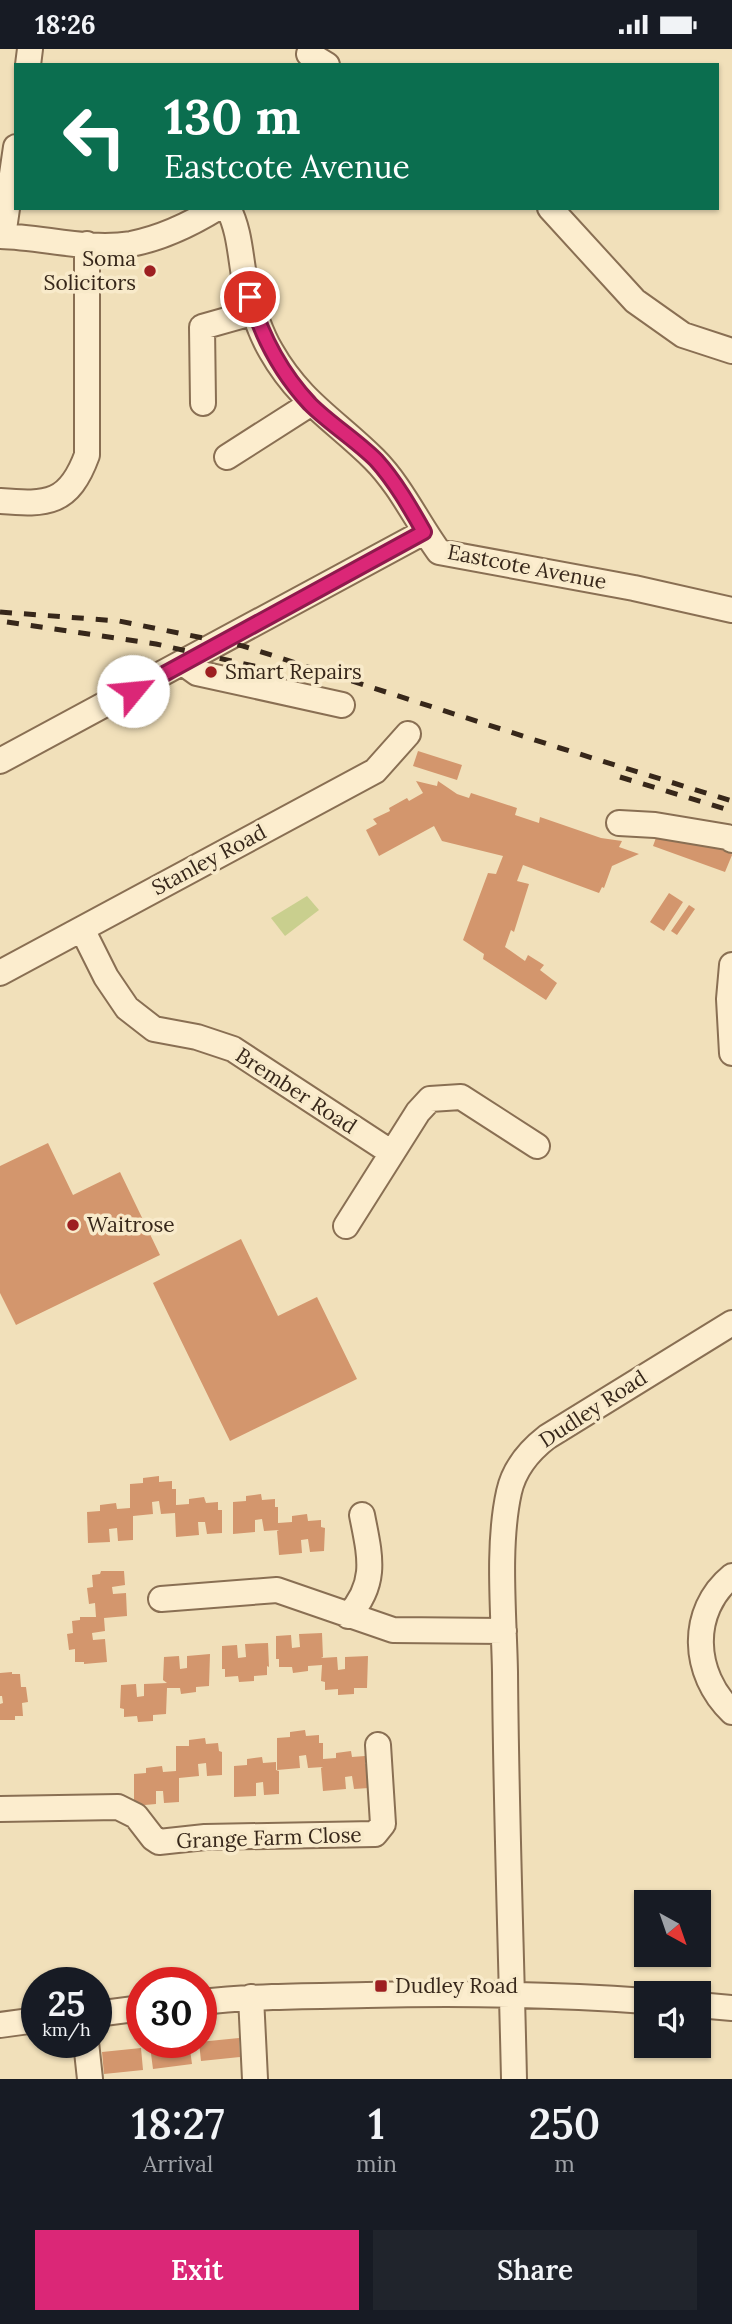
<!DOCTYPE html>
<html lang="en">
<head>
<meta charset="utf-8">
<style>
	:root { --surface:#171b24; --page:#20242c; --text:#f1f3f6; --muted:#9ea1a6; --accent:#db2777 }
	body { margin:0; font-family:Lora,serif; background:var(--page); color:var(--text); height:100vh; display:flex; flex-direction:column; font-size:26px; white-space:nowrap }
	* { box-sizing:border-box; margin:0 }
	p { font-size:23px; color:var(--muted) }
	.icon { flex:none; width:38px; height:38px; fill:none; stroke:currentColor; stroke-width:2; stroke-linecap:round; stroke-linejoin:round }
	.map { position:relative; height:2030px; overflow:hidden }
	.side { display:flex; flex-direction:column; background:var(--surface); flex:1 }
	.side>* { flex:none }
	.banner { position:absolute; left:14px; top:14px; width:705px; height:147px; border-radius:0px; box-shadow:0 2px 5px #0004; background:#0b6e4f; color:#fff; overflow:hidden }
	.needle { width:46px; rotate:140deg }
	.buttons { position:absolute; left:634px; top:1841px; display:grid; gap:14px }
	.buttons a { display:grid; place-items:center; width:77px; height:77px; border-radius:0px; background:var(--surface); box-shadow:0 2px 5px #0004; font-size:35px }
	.speed { position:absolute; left:21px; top:1918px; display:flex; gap:14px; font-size:35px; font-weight:700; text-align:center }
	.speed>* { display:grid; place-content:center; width:91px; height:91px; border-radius:50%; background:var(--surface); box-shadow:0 2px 5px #0004; line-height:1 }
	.speed small { font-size:18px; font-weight:400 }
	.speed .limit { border:10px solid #d22; background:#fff; color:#111 }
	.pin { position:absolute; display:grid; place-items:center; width:60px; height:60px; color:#fff; margin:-30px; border:4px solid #fff; border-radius:50%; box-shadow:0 2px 7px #0007 }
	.me { position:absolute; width:77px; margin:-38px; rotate:62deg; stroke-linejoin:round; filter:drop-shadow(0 0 5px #0008) }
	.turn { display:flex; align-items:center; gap:24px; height:147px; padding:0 35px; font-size:32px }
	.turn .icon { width:91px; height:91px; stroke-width:2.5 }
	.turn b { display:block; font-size:49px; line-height:60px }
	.eta { display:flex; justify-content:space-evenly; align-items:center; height:119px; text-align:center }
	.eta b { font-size:42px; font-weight:600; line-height:49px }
	.button { display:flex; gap:14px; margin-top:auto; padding:14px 35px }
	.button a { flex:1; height:80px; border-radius:0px; background:var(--accent); color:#fff; font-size:28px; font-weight:600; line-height:80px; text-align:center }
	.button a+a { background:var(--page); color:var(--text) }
	.status { display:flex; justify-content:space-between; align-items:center; height:49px; padding:0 35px; background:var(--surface); direction:ltr }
	.status svg { height:19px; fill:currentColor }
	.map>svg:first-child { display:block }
	.green { fill:#c9cf8e }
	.building { fill:#d3966d }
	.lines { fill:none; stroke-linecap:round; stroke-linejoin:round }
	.minor-casing { stroke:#896f53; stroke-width:28 }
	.minor { stroke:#fcedce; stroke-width:24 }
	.rail { stroke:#37271a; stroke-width:5; stroke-dasharray:12 12; stroke-linecap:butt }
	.route-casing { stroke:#8e194d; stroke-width:18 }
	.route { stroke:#db2777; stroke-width:12 }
	.poi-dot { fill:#9d1f21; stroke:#f8eaca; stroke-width:2.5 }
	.labels { text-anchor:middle; stroke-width:7; stroke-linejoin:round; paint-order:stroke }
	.poi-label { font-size:21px; fill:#37271a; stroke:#f8eaca; text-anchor:start }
	.street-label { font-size:21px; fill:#37271a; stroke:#f8eaca }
</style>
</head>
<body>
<div class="status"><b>18:26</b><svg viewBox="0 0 49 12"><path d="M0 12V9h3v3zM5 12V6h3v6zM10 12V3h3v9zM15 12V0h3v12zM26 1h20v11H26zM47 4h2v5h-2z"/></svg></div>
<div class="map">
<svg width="732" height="2030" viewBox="0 0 732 2030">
	<rect width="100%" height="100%" fill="#f1e0ba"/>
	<path class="green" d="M 307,847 L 319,861 L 285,887 L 271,869 Z"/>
	<path class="building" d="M 418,702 L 462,716 L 457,731 L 413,717 Z
		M 416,732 L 437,737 L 438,732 L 457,745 L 469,749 L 471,744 L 517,759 L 515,766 L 539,774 L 540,768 L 601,789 L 622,792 L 619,798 L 639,805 L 612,817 L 604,839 L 602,838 L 599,844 L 523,816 L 517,832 L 529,835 L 514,883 L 511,881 L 505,898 L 525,912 L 528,906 L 544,916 L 540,921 L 557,934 L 546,951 L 483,910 L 484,905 L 463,891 L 488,824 L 496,825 L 503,807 L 442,792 L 434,777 L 379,807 L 366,781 L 377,775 L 373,770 L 390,762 L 389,759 L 407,749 L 409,752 L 423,744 Z
		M 657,786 L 730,801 L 732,806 L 725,823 L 653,797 Z
		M 669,844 L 683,853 L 664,882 L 650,873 Z
		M 689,856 L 695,860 L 677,886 L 671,882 Z
		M 48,1094 L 73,1146 L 120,1123 L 160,1206 L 16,1276 L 0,1244 L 0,1117 Z
		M 241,1190 L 278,1267 L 317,1248 L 357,1330 L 230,1392 L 153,1234 Z
		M 159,1427 L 159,1433 L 172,1432 L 172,1440 L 176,1440 L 176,1456 L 189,1455 L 189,1450 L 204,1448 L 206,1454 L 218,1453 L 218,1461 L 222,1461 L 222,1484 L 207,1485 L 205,1473 L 198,1473 L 199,1486 L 176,1488 L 175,1464 L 161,1465 L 159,1452 L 152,1453 L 153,1465 L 133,1467 L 133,1491 L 118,1492 L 117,1479 L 109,1480 L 110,1493 L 88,1494 L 87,1463 L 100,1462 L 100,1456 L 116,1454 L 117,1460 L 130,1459 L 130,1435 L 143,1434 L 143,1429 Z
		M 261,1445 L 262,1451 L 275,1450 L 275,1458 L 278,1458 L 278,1474 L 292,1473 L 292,1467 L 307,1465 L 308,1472 L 321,1471 L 321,1478 L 325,1479 L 324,1502 L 310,1503 L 308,1490 L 301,1491 L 302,1504 L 279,1506 L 277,1482 L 279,1481 L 264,1482 L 262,1470 L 255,1471 L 255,1483 L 233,1485 L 233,1453 L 246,1452 L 246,1447 Z
		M 101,1522 L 124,1522 L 125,1536 L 112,1538 L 113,1545 L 126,1544 L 127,1567 L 104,1569 L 105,1582 L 92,1584 L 93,1591 L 105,1590 L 107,1613 L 84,1615 L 84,1613 L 75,1613 L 75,1600 L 69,1601 L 67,1585 L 73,1584 L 72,1572 L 80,1571 L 80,1568 L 96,1568 L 95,1554 L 89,1555 L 87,1539 L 93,1538 L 92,1526 L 100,1525 Z
		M 322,1584 L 323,1608 L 321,1609 L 337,1608 L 338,1621 L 345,1620 L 345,1608 L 368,1607 L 367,1639 L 354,1639 L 354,1645 L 338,1646 L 338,1640 L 325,1641 L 325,1633 L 321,1632 L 322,1616 L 308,1617 L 308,1622 L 293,1624 L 292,1618 L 279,1618 L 279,1610 L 276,1610 L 276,1587 L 291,1586 L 292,1599 L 300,1598 L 299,1585 Z
		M 268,1594 L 269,1618 L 267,1617 L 267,1626 L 254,1627 L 254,1632 L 239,1633 L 238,1627 L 225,1628 L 225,1620 L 222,1620 L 222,1597 L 237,1596 L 238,1609 L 246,1608 L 245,1595 Z
		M 210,1605 L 209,1637 L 196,1638 L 196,1643 L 181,1645 L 180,1639 L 167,1639 L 166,1665 L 153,1666 L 153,1672 L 138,1673 L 137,1667 L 124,1668 L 124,1660 L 120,1659 L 121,1636 L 136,1635 L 137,1648 L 144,1647 L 144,1635 L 167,1634 L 163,1631 L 164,1608 L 179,1607 L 180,1620 L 187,1619 L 187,1607 Z
		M 12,1623 L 12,1625 L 20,1625 L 21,1638 L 26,1638 L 28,1653 L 22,1654 L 23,1667 L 15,1667 L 15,1671 L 0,1671 L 0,1655 L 3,1654 L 2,1647 L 0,1647 L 0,1624 Z
		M 305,1681 L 306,1687 L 319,1686 L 319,1694 L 323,1694 L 323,1710 L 336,1709 L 336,1704 L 351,1702 L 352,1708 L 365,1707 L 365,1715 L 369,1715 L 369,1739 L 354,1740 L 352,1727 L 345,1728 L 346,1740 L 323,1742 L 321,1719 L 323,1718 L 308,1719 L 306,1706 L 299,1707 L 300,1719 L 277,1721 L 277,1689 L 290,1688 L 290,1683 Z
		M 205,1689 L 206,1695 L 218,1694 L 219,1702 L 222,1703 L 222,1726 L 207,1727 L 206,1714 L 198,1715 L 199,1727 L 179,1729 L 179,1753 L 164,1754 L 163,1742 L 156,1742 L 156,1755 L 134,1757 L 134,1725 L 146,1724 L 146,1719 L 162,1717 L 163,1723 L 176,1722 L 176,1697 L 189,1697 L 189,1691 Z
		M 262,1708 L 263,1714 L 276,1713 L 276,1721 L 279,1722 L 279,1745 L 264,1746 L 263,1733 L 256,1734 L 256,1747 L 234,1748 L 234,1717 L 247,1716 L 247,1710 Z
		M 239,1989 L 240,2008 L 201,2012 L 199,1993 Z
		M 183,1993 L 189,1993 L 192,2015 L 153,2020 L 150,1997 Z
		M 141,1999 L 143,2021 L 104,2025 L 102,2003 Z"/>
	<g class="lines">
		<defs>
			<path id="minor" d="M 309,5 L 327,16
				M 28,16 L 30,0
				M 228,159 C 240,182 240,207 245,232 C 251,255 259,282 271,302 C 300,353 336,372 374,410 C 401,437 417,473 439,503 L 634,539 L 732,561
				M 550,159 L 635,252 L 683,286 L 732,302
				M 0,187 C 43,188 88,202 131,195 C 162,189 191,175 217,159
				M 3,187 L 16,98
				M 203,354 L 202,278 L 255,263
				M 227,408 L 310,355
				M 0,452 C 48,456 69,455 87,406 L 87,195
				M 183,614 L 197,624 L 342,656
				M 0,712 L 424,483
				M 619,774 L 655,776 L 727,788 L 732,791
				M 82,880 L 106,928 L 127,959 L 154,980 L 197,988 L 233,1000 L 392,1104
				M 732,916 L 729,950 L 732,1004
				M 0,924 L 375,722 L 408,685
				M 346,1177 L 418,1063 L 430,1050 L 461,1048 L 537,1097
				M 732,1527 C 689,1562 692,1625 732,1663
				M 161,1550 L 277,1541 L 393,1581 L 504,1582
				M 348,1567 C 378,1534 370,1507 362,1466
				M 0,1760 L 118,1758 L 136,1767 L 153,1789 L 159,1793 L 205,1788 L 375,1785 L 383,1775 L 378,1696
				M 251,1948 L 255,2030
				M 201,1953 C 257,1947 312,1947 367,1946 C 460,1944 553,1945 646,1952
				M 698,1956 L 732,1959
				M 96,1965 L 142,1959
				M 0,1976 L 37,1971
				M 86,1993 L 90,2030
				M 514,2030 C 511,1894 506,1758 505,1623 C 504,1567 497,1497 509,1443 C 514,1420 529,1402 547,1388 L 732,1274"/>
		</defs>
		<use href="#minor" class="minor-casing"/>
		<use href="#minor" class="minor"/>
		<path class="rail" d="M 0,563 L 119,572 L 243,597 L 560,699 L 732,752
			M 7,573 L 156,595 L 320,632
			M 620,728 L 732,762"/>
	</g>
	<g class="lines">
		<defs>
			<path id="route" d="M 133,642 L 424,483 C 410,458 395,432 376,411 C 356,391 330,375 310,355 C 281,324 262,288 250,248"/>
		</defs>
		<use href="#route" class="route-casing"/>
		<use href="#route" class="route"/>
	</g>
	<g class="poi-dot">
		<circle cx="150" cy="222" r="7"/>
		<circle cx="211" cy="623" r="7"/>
		<circle cx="73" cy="1176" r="7"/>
		<rect x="374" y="1930" width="14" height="14" rx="3.5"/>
	</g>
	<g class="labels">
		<g class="poi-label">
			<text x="136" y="217" text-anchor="end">Soma<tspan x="136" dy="24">Solicitors</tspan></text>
			<text x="225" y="630">Smart Repairs</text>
			<text x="87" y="1183">Waitrose</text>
			<text x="395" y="1944">Dudley Road</text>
		</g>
		<g class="street-label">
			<text transform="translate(527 518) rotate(11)" y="7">Eastcote Avenue</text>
			<text transform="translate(209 811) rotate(-28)" y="7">Stanley Road</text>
			<text transform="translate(296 1042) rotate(33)" y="7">Brember Road</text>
			<text transform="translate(593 1360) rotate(-33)" y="7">Dudley Road</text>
			<text transform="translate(269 1789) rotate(-2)" y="7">Grange Farm Close</text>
		</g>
	</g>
</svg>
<div class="buttons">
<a><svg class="needle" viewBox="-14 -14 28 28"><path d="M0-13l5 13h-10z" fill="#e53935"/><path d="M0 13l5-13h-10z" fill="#9ea1a6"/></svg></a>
<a><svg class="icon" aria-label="sound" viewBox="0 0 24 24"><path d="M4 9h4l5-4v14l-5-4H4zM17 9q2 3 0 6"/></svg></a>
</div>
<div class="speed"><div>25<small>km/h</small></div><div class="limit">30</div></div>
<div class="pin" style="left:250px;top:248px;background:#d93025"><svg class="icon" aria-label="arrive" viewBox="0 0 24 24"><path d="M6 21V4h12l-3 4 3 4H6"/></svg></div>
<svg class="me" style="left:133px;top:642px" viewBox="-20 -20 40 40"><circle r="19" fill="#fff"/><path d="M0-13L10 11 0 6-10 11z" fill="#db2777"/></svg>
<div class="banner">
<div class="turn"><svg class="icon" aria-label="left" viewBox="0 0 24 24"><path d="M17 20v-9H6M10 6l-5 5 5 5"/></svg><div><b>130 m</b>Eastcote Avenue</div></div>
</div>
</div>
<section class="side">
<div class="eta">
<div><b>18:27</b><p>Arrival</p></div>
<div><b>1</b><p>min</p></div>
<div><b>250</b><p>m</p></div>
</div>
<div class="button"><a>Exit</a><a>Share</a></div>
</section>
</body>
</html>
